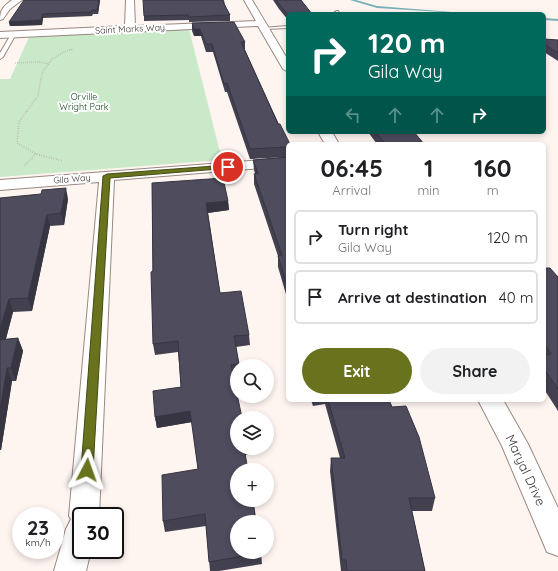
<!DOCTYPE html>
<html lang="en">
<head>
<meta charset="utf-8">
<style>
	:root { --surface:#fff; --page:#f2f2f2; --text:#202124; --muted:#757577; --line:#e0e0e0; --accent:#69731d }
	body { margin:0; font-family:Quicksand,sans-serif; background:var(--page); color:var(--text); height:100vh; display:flex; flex-direction:column; font-size:15px; white-space:nowrap }
	* { box-sizing:border-box; margin:0 }
	p { font-size:13px; color:var(--muted) }
	.icon { flex:none; width:22px; height:22px; fill:none; stroke:currentColor; stroke-width:2; stroke-linecap:round; stroke-linejoin:round }
	.map { position:relative; flex:1; overflow:hidden }
	.panel { position:absolute; left:286px; top:142px; width:260px; height:260px; display:flex; flex-direction:column; background:var(--surface); border-radius:6px; box-shadow:0 2px 6px #0003 }
	.panel>* { flex:none }
	.hud { position:absolute; left:286px; top:12px; width:260px; height:122px; border-radius:6px; box-shadow:0 2px 6px #0003; background:#00695c; color:#fff; overflow:hidden }
	.tools { position:absolute; left:230px; top:359px; display:grid; gap:8px }
	.tools a { display:grid; place-items:center; width:44px; height:44px; border-radius:50%; background:var(--surface); box-shadow:0 2px 6px #0003; font-size:20px }
	.speed { position:absolute; left:12px; top:507px; display:flex; gap:8px; font-size:20px; font-weight:700; text-align:center }
	.speed>* { display:grid; place-content:center; width:52px; height:52px; border-radius:50%; background:var(--surface); box-shadow:0 2px 6px #0003; line-height:1 }
	.speed small { font-size:10px; font-weight:400 }
	.speed .limit { border:2px solid #111; border-radius:6px; background:#fff; color:#111 }
	.pin { position:absolute; display:grid; place-items:center; width:34px; height:34px; color:#fff; margin:-17px; border:2px solid #fff; border-radius:50%; box-shadow:0 1px 4px #0007 }
	.me { position:absolute; width:44px; margin:-22px; rotate:4deg; stroke-linejoin:round; filter:drop-shadow(0 0 3px #0008) }
	.turn { display:flex; align-items:center; gap:14px; height:84px; padding:0 16px; font-size:18px }
	.turn .icon { width:52px; height:52px; stroke-width:2.5 }
	.turn b { display:block; font-size:28px; line-height:34px }
	.lanes { display:flex; align-items:center; height:38px; padding:0 16px; background:#0003; justify-content:center; gap:20px; direction:ltr }
	.lanes .off { opacity:.35 }
	.eta { display:flex; justify-content:space-evenly; align-items:center; height:68px; text-align:center }
	.eta b { font-size:24px; font-weight:700; line-height:28px }
	.button { display:flex; gap:8px; margin-top:auto; padding:8px 16px }
	.button a { flex:1; height:46px; border-radius:24px; background:var(--accent); color:#fff; font-size:16px; font-weight:700; line-height:46px; text-align:center }
	.button a+a { background:var(--page); color:var(--text) }
	ul { padding:0; list-style:none }
	li { display:flex; align-items:center; gap:12px; height:54px; margin:0 8px 6px; padding:0 8px; border:2px solid var(--line); border-radius:6px }
	li div { flex:1 }
	li b { display:block; font-size:15px }
	li em { font-style:normal }
	.map>svg:first-child { display:block }
	.green { fill:#cae9c9 }
	.lines { fill:none; stroke-linecap:round; stroke-linejoin:round }
	.stream { fill:#79b1b9; fill-rule:evenodd }
	.service-casing { stroke:#9b8780; stroke-width:2 }
	.minor-casing { stroke:#9b8780; stroke-width:2 }
	.path-far2 { stroke:#ada4a1; stroke-width:1; stroke-dasharray:0.5 1.5; stroke-linecap:butt }
	.path-far1 { stroke:#ada4a1; stroke-width:1.5; stroke-dasharray:0.5 1.5; stroke-linecap:butt }
	.path { stroke:#ada4a1; stroke-width:2; stroke-dasharray:0.5 2; stroke-linecap:butt }
	.service { fill:#fff; fill-rule:evenodd }
	.minor { fill:#fff; fill-rule:evenodd }
	.wall { fill:#434150 }
	.shaded-wall { fill:#373541 }
	.building { fill:#4e4c5d; stroke:#373541 }
	.route { fill:#69731d; stroke:#444b13 }
	.labels { text-anchor:middle; stroke-width:4; stroke-linejoin:round; paint-order:stroke }
	.far-street-label { font-size:9px; fill:#3c3330; stroke:#fff }
	.far-park-label { font-size:9px; fill:#154418; stroke:#fff }
	.near-street-label { font-size:13px; fill:#3c3330; stroke:#fff }
</style>
</head>
<body>
<div class="map">
<svg width="558" height="571" viewBox="0 0 558 571">
	<rect width="100%" height="100%" fill="#fef5f1"/>
	<path class="green" d="M 189,29 L 222,160 L 0,177 L 0,79 L 10,79 L 29,37 Z"/>
	<g class="lines">
		<path class="stream" d="M 350,0 L 356,0 L 377,6 L 476,14 L 377,8 Z
			M 544,18 L 558,19 L 558,21 L 544,20 Z"/>
		<defs>
			<path id="service" d="M 337,11 L 338,11 L 340,14 L 336,14 L 335,12 Z
				M 288,26 L 288,28 L 264,29 L 262,28 Z
				M 12,33 L 16,34 L 3,57 L 0,59 L 0,53 Z"/>
			<path id="minor" d="M 12,0 L 22,0 L 10,9 L 3,19 L 0,20 C 0,9 4,6 12,0 Z
				M 126,0 L 134,0 L 135,26 L 256,21 L 244,0 L 252,0 L 288,60 L 288,72 L 283,69 L 258,26 L 0,38 L 0,32 L 125,26 Z
				M 318,132 L 332,132 L 339,144 L 325,144 Z
				M 288,158 L 288,166 L 114,180 L 99,516 L 81,516 L 81,550 L 91,550 L 86,571 L 54,571 L 66,529 L 71,519 L 69,516 L 99,182 L 0,190 L 0,180 Z
				M 478,400 L 503,400 L 528,444 L 558,508 L 558,556 L 547,552 L 502,446 Z"/>
		</defs>
		<use href="#service" class="service-casing"/>
		<use href="#minor" class="minor-casing"/>
		<path class="path-far2" d="M 70,50 L 73,49"/>
		<path class="path-far1" d="M 15,63 L 39,62 L 49,64
			M 26,112 L 38,96 L 42,73 L 52,59 L 66,51 L 73,49"/>
		<path class="path" d="M 27,111 L 19,122 L 17,143 L 36,154 L 63,161
			M 25,165 L 36,154"/>
		<use href="#service" class="service"/>
		<use href="#minor" class="minor"/>
	</g>
	<path class="wall" d="M 100,0 L 98,14 L 93,14 L 92,16 L 43,18 L 42,25 L 10,26 L 9,22 Z
		M 224,0 L 225,5 L 230,15 L 230,21 L 189,22 L 189,20 L 144,21 L 144,16 Z
		M 273,0 L 301,0 L 288,14 L 288,20 L 279,9 Z
		M 192,23 L 245,42 L 245,50 L 288,144 L 288,157 L 250,159 L 227,92 L 225,92 L 213,52 L 206,52 L 201,36 L 194,36 L 192,31 Z
		M 544,39 L 558,40 L 558,61 L 544,52 Z
		M 368,132 L 414,132 L 424,144 L 377,144 Z
		M 288,157 L 288,301 L 278,267 L 278,256 L 254,184 L 254,174 L 255,174 L 254,170 L 253,160 Z
		M 152,183 L 228,201 L 229,210 L 208,213 L 220,293 L 249,335 L 250,345 L 236,347 L 239,366 L 237,366 L 237,375 L 233,376 L 237,448 L 248,448 L 248,454 L 245,455 L 261,552 L 262,564 L 219,571 L 210,571 L 206,526 L 165,532 L 163,521 L 198,469 L 192,422 L 157,428 L 155,417 L 181,387 L 178,352 L 155,355 L 153,344 Z
		M 0,198 L 68,199 L 64,225 L 50,226 L 32,311 L 13,312 L 6,339 L 18,338 L 23,351 L 16,381 L 12,381 L 1,450 L 0,450 Z
		M 544,268 L 558,277 L 558,411 L 544,389 Z
		M 311,400 L 389,400 L 435,498 L 432,511 L 412,511 L 425,571 L 341,571 L 330,471 L 331,458 L 340,458 L 325,404 L 313,406 Z"/>
	<path class="shaded-wall" d="M 99,0 L 100,0 L 98,14 L 97,10 Z
		M 43,14 L 43,18 L 42,25 L 10,26 L 9,22 Z
		M 194,29 L 200,29 L 201,36 L 194,36 Z
		M 66,188 L 68,199 L 64,225 L 61,213 Z
		M 228,201 L 229,210 L 207,213 L 206,203 Z
		M 47,215 L 50,226 L 32,311 L 28,298 Z
		M 9,299 L 13,312 L 2,353 L 0,349 L 0,329 Z
		M 18,338 L 23,351 L 16,381 L 11,368 Z
		M 7,368 L 12,381 L 1,450 L 0,450 L 0,411 Z
		M 190,411 L 192,422 L 157,428 L 155,417 Z
		M 244,448 L 248,448 L 248,454 L 244,455 Z"/>
	<path class="building" d="M 24,0 L 99,0 L 97,10 L 92,10 L 91,12 L 43,14 L 41,20 L 9,22 Z
		M 143,0 L 223,0 L 222,0 L 230,15 L 189,17 L 188,15 L 144,16 Z
		M 276,0 L 301,0 L 312,14 L 288,14 L 288,15 Z
		M 234,22 L 245,42 L 241,42 L 278,124 L 280,124 L 290,144 L 288,144 L 288,147 L 250,149 L 227,83 L 224,84 L 212,44 L 206,44 L 200,29 L 194,29 L 192,23 Z
		M 544,39 L 558,40 L 558,53 L 544,44 Z
		M 376,132 L 414,132 L 424,144 L 385,144 Z
		M 288,157 L 288,289 L 278,256 L 282,255 L 254,174 L 258,173 L 253,160 Z
		M 223,178 L 228,201 L 206,203 L 220,293 L 241,291 L 249,335 L 234,336 L 239,364 L 231,365 L 242,418 L 237,418 L 237,448 L 244,448 L 248,470 L 237,470 L 237,500 L 253,500 L 256,522 L 237,522 L 237,552 L 261,552 L 261,553 L 209,562 L 205,514 L 163,521 L 162,475 L 198,469 L 190,411 L 155,417 L 153,391 L 181,387 L 178,341 L 153,344 L 151,272 L 153,271 L 152,183 Z
		M 66,188 L 61,213 L 47,215 L 28,298 L 9,299 L 0,329 L 0,198 L 41,194 L 42,190 Z
		M 544,268 L 550,268 L 558,277 L 558,389 L 544,369 L 544,355 L 551,354 L 544,344 Z
		M 18,338 L 11,368 L 7,368 L 0,411 L 0,340 Z
		M 328,400 L 389,400 L 392,407 L 406,406 L 419,437 L 435,498 L 409,498 L 425,571 L 347,571 L 346,560 L 342,560 L 331,458 L 345,458 Z"/>
	<path class="route" d="M 228,165 L 230,165 L 230,168 L 110,178 L 93,470 L 91,473 L 87,475 L 82,473 L 81,470 L 103,176 L 107,174 Z"/>
	<g class="labels">
		<g class="far-street-label">
			<text transform="translate(130 29) rotate(-3)" y="3">Saint Marks Way</text>
			<text transform="translate(72 179) rotate(-5)" y="3">Gila Way</text>
		</g>
		<g class="far-park-label">
			<text x="84" y="100">Orville<tspan x="84" dy="10">Wright Park</tspan></text>
		</g>
		<g class="near-street-label">
			<text transform="translate(526 470) rotate(65)" y="5">Maryal Drive</text>
		</g>
	</g>
</svg>
<div class="tools">
<a><svg class="icon" aria-label="search" viewBox="0 0 24 24"><circle cx="10" cy="10" r="6"/><path d="M15 15l6 6"/></svg></a>
<a><svg class="icon" aria-label="layers" viewBox="0 0 24 24"><path d="M12 4l9 5-9 5-9-5zM3 14l9 5 9-5"/></svg></a>
<a>+</a>
<a>−</a>
</div>
<div class="speed"><div>23<small>km/h</small></div><div class="limit">30</div></div>
<div class="pin" style="left:228px;top:167px;background:#d93025"><svg class="icon" aria-label="arrive" viewBox="0 0 24 24"><path d="M6 21V4h12l-3 4 3 4H6"/></svg></div>
<svg class="me" style="left:87px;top:470px" viewBox="-20 -20 40 40"><path d="M0-17L14 15 0 8-14 15z" fill="#69731d" stroke="#fff" stroke-width="4"/></svg>
<div class="hud">
<div class="turn"><svg class="icon" aria-label="right" viewBox="0 0 24 24"><path d="M7 20v-9h11M14 6l5 5-5 5"/></svg><div><b>120 m</b>Gila Way</div></div>
<div class="lanes"><svg class="icon off" aria-label="left" viewBox="0 0 24 24"><path d="M17 20v-9H6M10 6l-5 5 5 5"/></svg><svg class="icon off" aria-label="ahead" viewBox="0 0 24 24"><path d="M12 20V5M6 11l6-6 6 6"/></svg><svg class="icon off" aria-label="ahead" viewBox="0 0 24 24"><path d="M12 20V5M6 11l6-6 6 6"/></svg><svg class="icon" aria-label="right" viewBox="0 0 24 24"><path d="M7 20v-9h11M14 6l5 5-5 5"/></svg></div>
</div>
<section class="panel">
<div class="eta">
<div><b>06:45</b><p>Arrival</p></div>
<div><b>1</b><p>min</p></div>
<div><b>160</b><p>m</p></div>
</div>
<ul>
<li><svg class="icon" aria-label="right" viewBox="0 0 24 24"><path d="M7 20v-9h11M14 6l5 5-5 5"/></svg><div><b>Turn right</b><p>Gila Way</p></div><em>120 m</em></li>
<li><svg class="icon" aria-label="arrive" viewBox="0 0 24 24"><path d="M6 21V4h12l-3 4 3 4H6"/></svg><div><b>Arrive at destination</b></div><em>40 m</em></li>
</ul>
<div class="button"><a>Exit</a><a>Share</a></div>
</section>
</div>
</body>
</html>
